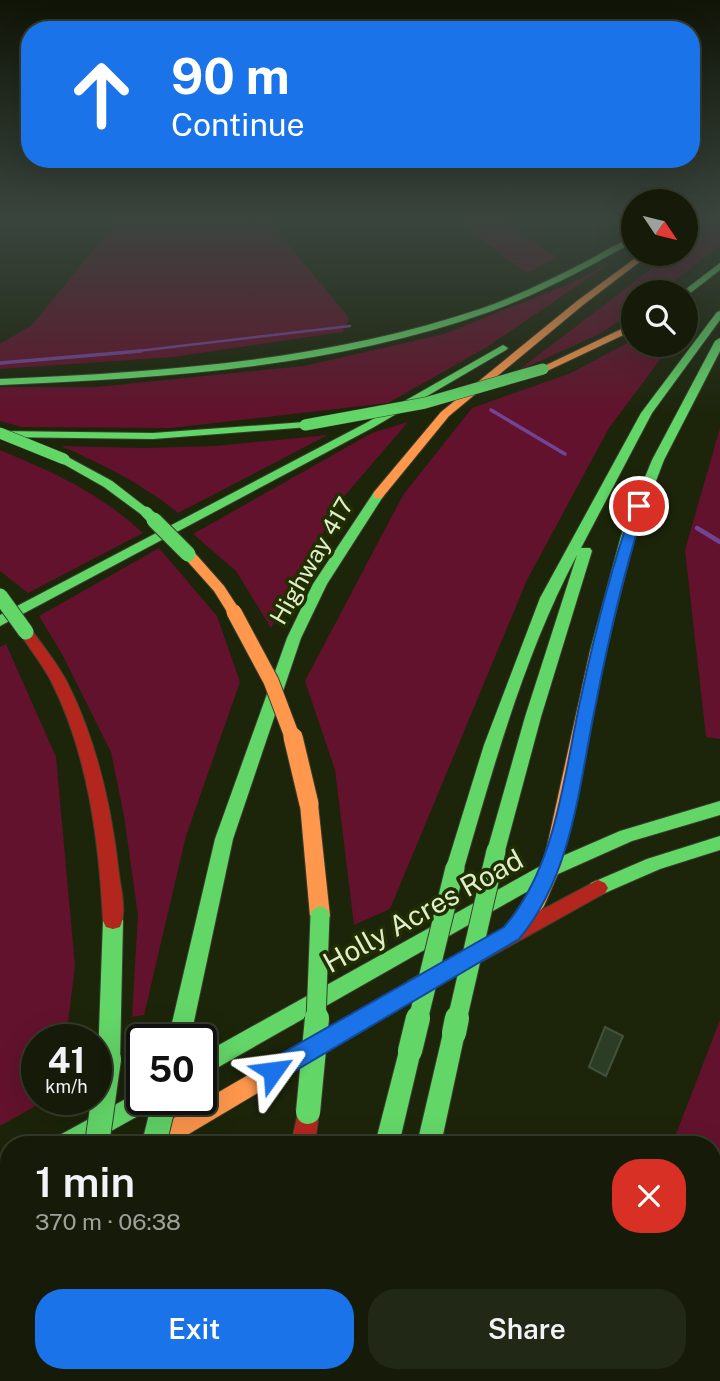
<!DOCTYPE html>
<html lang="en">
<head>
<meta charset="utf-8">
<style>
	:root { --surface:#151b08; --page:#222816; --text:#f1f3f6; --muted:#9da19c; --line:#343929; --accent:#1a73e8 }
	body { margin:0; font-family:"Public Sans",sans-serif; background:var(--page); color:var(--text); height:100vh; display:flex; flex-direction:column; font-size:26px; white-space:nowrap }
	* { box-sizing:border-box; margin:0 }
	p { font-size:23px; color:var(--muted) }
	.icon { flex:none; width:38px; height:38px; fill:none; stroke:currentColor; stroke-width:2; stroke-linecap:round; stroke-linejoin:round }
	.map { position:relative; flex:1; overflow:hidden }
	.details { position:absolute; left:0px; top:1136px; width:721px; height:247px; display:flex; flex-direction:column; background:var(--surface); border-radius:28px 28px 0 0; box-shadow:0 7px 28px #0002,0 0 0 2px var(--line) }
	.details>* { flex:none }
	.top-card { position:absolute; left:21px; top:21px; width:679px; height:147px; border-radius:28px; box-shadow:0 7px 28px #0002,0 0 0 2px var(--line); background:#1a73e8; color:#fff; overflow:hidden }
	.needle { width:46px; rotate:125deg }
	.controls { position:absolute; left:621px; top:189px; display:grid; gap:14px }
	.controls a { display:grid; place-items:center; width:77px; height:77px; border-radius:50%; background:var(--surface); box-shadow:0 7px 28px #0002,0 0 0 2px var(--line); font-size:35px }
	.speed { position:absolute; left:21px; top:1024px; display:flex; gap:14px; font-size:35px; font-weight:700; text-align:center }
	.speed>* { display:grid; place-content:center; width:91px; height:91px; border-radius:50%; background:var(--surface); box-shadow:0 7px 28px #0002,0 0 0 2px var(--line); line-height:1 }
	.speed small { font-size:18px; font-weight:400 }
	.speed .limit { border:4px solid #111; border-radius:10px; background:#fff; color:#111 }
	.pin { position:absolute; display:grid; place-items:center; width:60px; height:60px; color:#fff; margin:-30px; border:4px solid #fff; border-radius:50%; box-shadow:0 2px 7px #0007 }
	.me { position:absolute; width:77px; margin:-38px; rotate:59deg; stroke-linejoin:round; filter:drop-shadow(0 0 5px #0008) }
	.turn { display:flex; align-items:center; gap:24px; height:147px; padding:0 35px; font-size:32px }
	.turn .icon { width:91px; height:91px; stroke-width:2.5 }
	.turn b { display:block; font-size:49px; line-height:60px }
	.round { display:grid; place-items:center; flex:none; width:74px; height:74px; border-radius:28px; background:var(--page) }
	.head { display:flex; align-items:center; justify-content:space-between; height:119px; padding:0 35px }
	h1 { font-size:42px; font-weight:600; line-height:52px }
	.cta { display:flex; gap:14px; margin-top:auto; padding:14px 35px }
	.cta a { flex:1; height:80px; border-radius:28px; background:var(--accent); color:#fff; font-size:28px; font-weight:600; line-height:80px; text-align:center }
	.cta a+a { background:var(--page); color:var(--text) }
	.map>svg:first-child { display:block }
	.green { fill:#62122c }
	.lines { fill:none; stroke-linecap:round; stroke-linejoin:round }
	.stream-far3 { stroke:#714498; stroke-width:2.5 }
	.stream-far2 { stroke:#714498; stroke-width:3.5 }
	.stream-far1 { stroke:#714498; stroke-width:4.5 }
	.stream { stroke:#714498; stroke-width:7 }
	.building { fill:#2c3d26; stroke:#43503c; stroke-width:2 }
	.fast-casing { stroke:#383f2c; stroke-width:2 }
	.slow-casing { stroke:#383f2c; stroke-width:2 }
	.jam-casing { stroke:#383f2c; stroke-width:2 }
	.fast { fill:#63d668; fill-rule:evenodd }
	.slow { fill:#ff974d; fill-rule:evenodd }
	.jam { fill:#b3261e; fill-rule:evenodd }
	.fast-bridge-far3-casing { stroke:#383f2c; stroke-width:12; stroke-linecap:butt }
	.fast-bridge-far2-casing { stroke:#383f2c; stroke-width:17; stroke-linecap:butt }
	.fast-bridge-far1-casing { stroke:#383f2c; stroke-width:21; stroke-linecap:butt }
	.fast-bridge-casing { stroke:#383f2c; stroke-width:26; stroke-linecap:butt }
	.slow-bridge-far1-casing { stroke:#383f2c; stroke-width:17; stroke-linecap:butt }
	.slow-bridge-casing { stroke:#383f2c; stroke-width:21; stroke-linecap:butt }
	.fast-bridge-far3 { stroke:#63d668; stroke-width:11 }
	.fast-bridge-far2 { stroke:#63d668; stroke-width:15 }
	.fast-bridge-far1 { stroke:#63d668; stroke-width:19 }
	.fast-bridge { stroke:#63d668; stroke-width:24 }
	.slow-bridge-far1 { stroke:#ff974d; stroke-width:15 }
	.slow-bridge { stroke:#ff974d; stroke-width:19 }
	.route { fill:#1a73e8; stroke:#114b97; stroke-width:2 }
	.labels { text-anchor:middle; stroke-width:7; stroke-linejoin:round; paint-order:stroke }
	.street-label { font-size:24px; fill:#e1eece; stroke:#202e00 }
	.near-street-label { font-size:28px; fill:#e1eece; stroke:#202e00 }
</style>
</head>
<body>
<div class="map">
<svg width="720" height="1381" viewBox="0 0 720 1381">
	<rect width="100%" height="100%" fill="#1c240a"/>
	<path class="green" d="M 117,221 L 269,221 L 349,318 L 343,332 L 173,357 L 0,369 L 0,344 L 32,325 Z
		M 455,221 L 502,221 L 557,257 L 527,273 Z
		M 712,221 L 720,221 L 720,245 L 661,292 L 634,292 L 633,312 L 601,333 L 516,372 L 671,254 L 686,254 L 686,242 Z
		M 612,262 L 487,347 L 388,403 L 171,428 L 21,427 L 0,421 L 0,387 L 97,387 L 304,366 L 444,334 L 569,284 Z
		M 633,340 L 634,345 L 671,345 L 609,428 L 527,580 L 390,909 L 354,925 L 335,770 L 305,681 L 403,495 L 472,408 L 571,373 Z
		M 408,422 L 342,499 L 271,628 L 236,571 L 193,534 L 372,433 Z
		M 720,428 L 720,739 L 706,737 L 685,550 Z
		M 328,435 L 178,513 C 143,484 102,464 61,446 L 143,448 L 216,446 Z
		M 0,450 C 55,473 98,492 143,533 L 28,593 L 0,571 Z
		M 159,548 L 217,616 L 240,682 L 186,836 L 144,1015 L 132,1017 L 138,915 L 124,816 L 111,752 L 62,654 L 39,616 Z
		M 6,644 L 56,757 L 75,966 L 66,1039 L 37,1040 L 37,1099 L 48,1099 L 0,1126 L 0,647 Z
		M 720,1020 L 720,1238 L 712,1238 L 712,1144 L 678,1144 L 676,1134 Z"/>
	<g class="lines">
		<path class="stream-far3" d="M 121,353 L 350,326"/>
		<path class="stream-far2" d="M 0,363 L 141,351
			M 491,410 L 565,454"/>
		<path class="stream-far1" d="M 697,528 L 720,542"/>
		<path class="stream" d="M 712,1175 L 720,1172"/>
	</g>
	<path class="building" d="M 605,1027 L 623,1036 L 606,1076 L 589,1067 Z"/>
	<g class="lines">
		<defs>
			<path id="fast" d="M 686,221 L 691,221 L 686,224 Z
				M 634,237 L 634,243 L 619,250 C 577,273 534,296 489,312 C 331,368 165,378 0,385 L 0,379 C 163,372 325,361 480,309 C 517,296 552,279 587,261 C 602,253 617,243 634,237 Z
				M 720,263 L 720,270 L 689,294 L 682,292 Z
				M 720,311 L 720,320 L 652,413 L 581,548 L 590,548 L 592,551 L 541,717 L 505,851 L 503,856 L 496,858 L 489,856 L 487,851 L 525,717 L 577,555 C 525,653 495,762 464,868 L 462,873 L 455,875 L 448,873 L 446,868 L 484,745 L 540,598 L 641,413 L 717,312 Z
				M 720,338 L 720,351 L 664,460 L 635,536 L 606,651 L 603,654 L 593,654 L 590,651 L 621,536 L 652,460 L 715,341 Z
				M 503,345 L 508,348 L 506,350 L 374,427 L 0,626 L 0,615 L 366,423 Z
				M 305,422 L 309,423 L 309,427 L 153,439 L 0,437 L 0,431 L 153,433 Z
				M 64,455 L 112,481 L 152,512 L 146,516 L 142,515 L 104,487 L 60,462 L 58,459 Z
				M 378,491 L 384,495 L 327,584 L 301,638 L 233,839 L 190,1040 L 168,1040 L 215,839 L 287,638 L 313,584 L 374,492 Z
				M 720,801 L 720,815 L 632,841 L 558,874 L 201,1077 L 201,1055 L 544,864 L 620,831 Z
				M 720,836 L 720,850 L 660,869 L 598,896 L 591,893 L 588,888 L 591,883 L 647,859 Z
				M 113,913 L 120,915 L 123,921 L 120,1059 L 117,1066 L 109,1069 L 101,1066 L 98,1059 L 103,921 L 106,915 Z
				M 454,1023 L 462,1026 L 465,1033 L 441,1144 L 417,1144 L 443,1033 L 446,1026 Z
				M 410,1041 L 418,1044 L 421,1051 L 399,1144 L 375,1144 L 399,1051 L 402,1044 Z
				M 142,1090 L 142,1099 L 157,1099 L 154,1107 L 88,1144 L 54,1144 L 58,1136 Z
				M 9,1165 L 9,1190 L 0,1194 L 0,1169 Z
				M 9,1215 L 9,1241 L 0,1245 L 0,1218 Z
				M 35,1374 L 63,1374 L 61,1381 L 33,1381 Z
				M 237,1374 L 265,1374 L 263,1381 L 235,1381 Z
				M 316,1374 L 344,1374 L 342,1381 L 314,1381 Z
				M 363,1374 L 391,1374 L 389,1381 L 361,1381 Z"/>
			<path id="slow" d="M 641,254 L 650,254 L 583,305 L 449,416 L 382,498 L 374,498 L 374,492 L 441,412 L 577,301 Z
				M 634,323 L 634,330 L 547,371 L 538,369 Z
				M 188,550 L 193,551 L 224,586 L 241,612 L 239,615 L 229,615 L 214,591 L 181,554 Z
				M 598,646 L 606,651 L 560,869 L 544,906 L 519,939 L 512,941 L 505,939 L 502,933 L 530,895 L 542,869 L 590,651 Z
				M 309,797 L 315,799 L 318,804 L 330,916 L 327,922 L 320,924 L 313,922 L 310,916 L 300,804 L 303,799 Z
				M 415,979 L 422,981 L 425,988 L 422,995 L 172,1144 L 143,1144 L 146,1134 Z
				M 84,1374 L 112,1374 L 110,1381 L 82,1381 Z"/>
			<path id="jam" d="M 26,627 L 31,629 C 43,646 57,663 67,682 C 97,741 112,809 119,874 C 121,889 127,913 120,927 L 113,929 L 106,927 L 103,921 C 99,841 88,754 51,681 C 42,664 29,648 19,632 Z
				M 598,880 L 605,883 L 608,888 L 605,893 L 422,995 L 415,997 L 408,995 L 405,988 L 408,981 Z
				M 308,1101 L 316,1104 L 319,1112 L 315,1144 L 291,1144 L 300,1104 Z"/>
		</defs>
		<use href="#fast" class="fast-casing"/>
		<use href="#slow" class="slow-casing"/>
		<use href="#jam" class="jam-casing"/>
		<use href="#fast" class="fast"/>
		<use href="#slow" class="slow"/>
		<use href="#jam" class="jam"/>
		<defs>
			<path id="fast-bridge-far3" d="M 305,425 L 425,403 L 543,369
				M 0,433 L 64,459
				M 146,512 L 155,521"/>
			<path id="fast-bridge-far2" d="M 154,520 L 188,554
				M 0,596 L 26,632"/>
			<path id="fast-bridge-far1" d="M 316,1020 L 320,916
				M 418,1020 L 455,868
				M 457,1020 L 496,851"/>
			<path id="fast-bridge" d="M 454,1033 L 457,1018
				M 410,1051 L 418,1018
				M 308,1112 L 317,1018
				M 97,1144 L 109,1059
				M 154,1144 L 165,1099"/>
			<path id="slow-bridge-far1" d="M 234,612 L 271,681 L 293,739"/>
			<path id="slow-bridge" d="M 293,737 L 309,804"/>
		</defs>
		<use href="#fast-bridge-far3" class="fast-bridge-far3-casing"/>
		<use href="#fast-bridge-far2" class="fast-bridge-far2-casing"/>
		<use href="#fast-bridge-far1" class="fast-bridge-far1-casing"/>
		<use href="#fast-bridge" class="fast-bridge-casing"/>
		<use href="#slow-bridge-far1" class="slow-bridge-far1-casing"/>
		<use href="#slow-bridge" class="slow-bridge-casing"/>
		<use href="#fast-bridge-far3" class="fast-bridge-far3"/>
		<use href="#fast-bridge-far2" class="fast-bridge-far2"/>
		<use href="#fast-bridge-far1" class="fast-bridge-far1"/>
		<use href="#fast-bridge" class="fast-bridge"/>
		<use href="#slow-bridge-far1" class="slow-bridge-far1"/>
		<use href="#slow-bridge" class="slow-bridge"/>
	</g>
	<linearGradient id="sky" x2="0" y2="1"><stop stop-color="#0f1406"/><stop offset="0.53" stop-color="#3a453e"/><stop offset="1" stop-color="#3a453e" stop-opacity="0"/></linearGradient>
	<rect width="720" height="414" fill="url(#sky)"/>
	<path class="route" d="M 639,502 L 645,506 C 624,571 609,636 596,703 C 579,784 573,874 519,939 L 281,1079 L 273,1082 L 265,1079 L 262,1071 L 265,1063 L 504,927 C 557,866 564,774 581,697 C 595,632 611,568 633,506 Z"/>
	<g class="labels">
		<g class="street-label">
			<text transform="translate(312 561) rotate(-60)" y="8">Highway 417</text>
		</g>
		<g class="near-street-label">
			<text transform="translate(423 911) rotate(-29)" y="10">Holly Acres Road</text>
		</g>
	</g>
</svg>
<div class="controls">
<a><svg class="needle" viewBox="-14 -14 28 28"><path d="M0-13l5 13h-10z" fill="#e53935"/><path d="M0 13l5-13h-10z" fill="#9da19c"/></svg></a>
<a><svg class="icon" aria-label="search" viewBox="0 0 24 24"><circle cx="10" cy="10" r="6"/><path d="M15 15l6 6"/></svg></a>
</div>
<div class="speed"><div>41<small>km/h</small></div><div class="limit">50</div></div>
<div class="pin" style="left:639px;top:506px;background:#d93025"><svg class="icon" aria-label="arrive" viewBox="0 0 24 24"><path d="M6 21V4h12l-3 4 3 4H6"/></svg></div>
<svg class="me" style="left:273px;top:1071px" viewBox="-20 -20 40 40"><path d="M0-17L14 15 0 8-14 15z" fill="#1a73e8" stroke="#fff" stroke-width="4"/></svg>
<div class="top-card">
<div class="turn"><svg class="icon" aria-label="ahead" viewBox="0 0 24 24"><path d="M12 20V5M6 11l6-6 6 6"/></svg><div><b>90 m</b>Continue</div></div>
</div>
<section class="details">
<div class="head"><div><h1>1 min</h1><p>370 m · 06:38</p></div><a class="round" style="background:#d93025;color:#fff"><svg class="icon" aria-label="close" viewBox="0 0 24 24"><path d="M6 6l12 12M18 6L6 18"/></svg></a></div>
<div class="cta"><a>Exit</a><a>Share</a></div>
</section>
</div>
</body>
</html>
